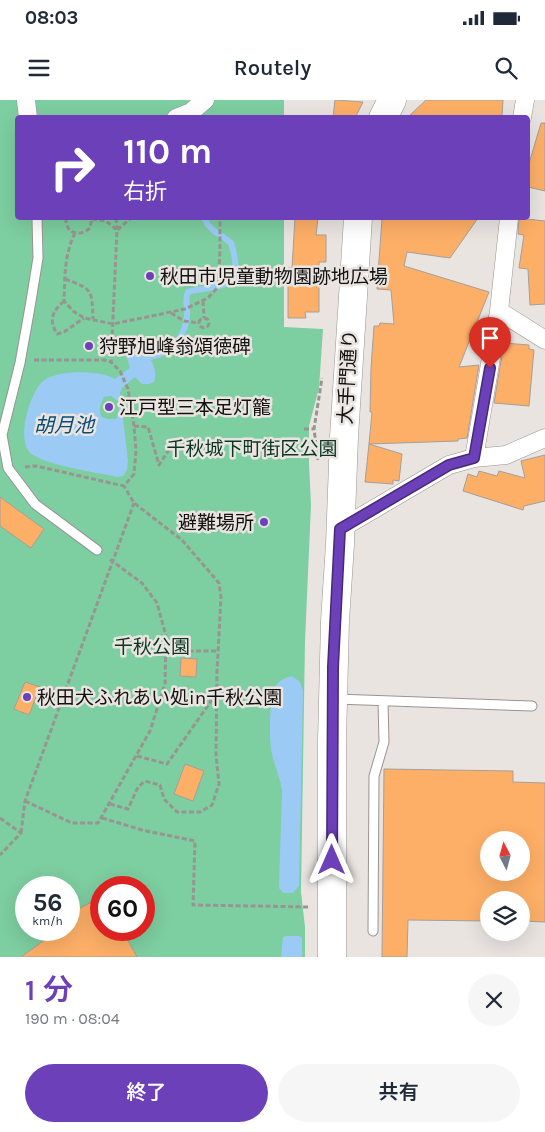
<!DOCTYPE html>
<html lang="ja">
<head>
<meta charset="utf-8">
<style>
	:root { --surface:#fff; --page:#f6f6f7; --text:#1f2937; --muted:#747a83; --accent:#6c40b8 }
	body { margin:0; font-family:Karla,"Noto Sans JP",sans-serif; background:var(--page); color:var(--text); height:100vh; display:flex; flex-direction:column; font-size:19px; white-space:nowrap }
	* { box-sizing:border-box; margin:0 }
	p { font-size:16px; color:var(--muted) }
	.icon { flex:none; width:28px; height:28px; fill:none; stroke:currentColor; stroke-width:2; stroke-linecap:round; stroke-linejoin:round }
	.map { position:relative; height:857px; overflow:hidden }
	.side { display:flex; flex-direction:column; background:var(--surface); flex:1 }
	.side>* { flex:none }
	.hud { position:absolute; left:15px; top:15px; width:515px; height:105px; border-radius:5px; box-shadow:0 5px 20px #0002; background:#6c40b8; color:#fff; overflow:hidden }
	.needle { width:32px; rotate:354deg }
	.controls { position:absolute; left:480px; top:731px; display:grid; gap:10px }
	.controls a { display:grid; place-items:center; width:50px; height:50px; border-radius:50%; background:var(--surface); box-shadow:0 5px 20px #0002; font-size:25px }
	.speed { position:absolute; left:15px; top:776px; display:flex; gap:10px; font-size:25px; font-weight:700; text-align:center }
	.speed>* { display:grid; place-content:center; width:65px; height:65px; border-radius:50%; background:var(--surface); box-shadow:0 5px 20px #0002; line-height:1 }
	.speed small { font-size:12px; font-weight:400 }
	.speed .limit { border:8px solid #d22; background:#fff; color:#111 }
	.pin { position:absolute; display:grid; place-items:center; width:42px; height:42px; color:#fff; margin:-51px -21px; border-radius:50% 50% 50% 0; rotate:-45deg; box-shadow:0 0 5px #0007 }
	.pin .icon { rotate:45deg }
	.me { position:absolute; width:55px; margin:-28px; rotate:0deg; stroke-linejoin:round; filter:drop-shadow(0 0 4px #0008) }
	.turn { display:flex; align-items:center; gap:18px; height:105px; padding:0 25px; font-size:22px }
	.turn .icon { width:65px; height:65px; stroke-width:2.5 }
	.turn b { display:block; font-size:35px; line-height:42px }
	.round { display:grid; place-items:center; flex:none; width:52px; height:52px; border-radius:26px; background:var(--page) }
	.overview { display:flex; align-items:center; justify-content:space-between; height:85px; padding:0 25px }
	h1 { font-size:30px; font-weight:600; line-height:38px; color:var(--accent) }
	.cta { display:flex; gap:10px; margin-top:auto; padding:10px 25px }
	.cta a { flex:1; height:58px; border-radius:30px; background:var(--accent); color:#fff; font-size:20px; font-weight:600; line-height:58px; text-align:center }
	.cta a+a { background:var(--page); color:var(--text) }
	.status { display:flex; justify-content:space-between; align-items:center; height:35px; padding:0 25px; background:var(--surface); direction:ltr }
	.status svg { height:14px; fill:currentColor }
	header { display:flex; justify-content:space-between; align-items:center; height:65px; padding:0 25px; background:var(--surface); font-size:22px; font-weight:600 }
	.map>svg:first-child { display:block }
	.green { fill:#7dcea0; fill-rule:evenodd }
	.water { fill:#9bcbf4; fill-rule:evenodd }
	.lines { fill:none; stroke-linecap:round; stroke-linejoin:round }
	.stream { stroke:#9bcbf4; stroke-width:6 }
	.building { fill:#fdaf67; stroke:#a49f9b; fill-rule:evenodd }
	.service-casing { stroke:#999491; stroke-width:11 }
	.minor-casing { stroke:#999491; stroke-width:19 }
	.primary-casing { stroke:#999491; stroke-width:29 }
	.path { stroke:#989591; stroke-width:3; stroke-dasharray:5 2.5; stroke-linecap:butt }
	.service { stroke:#fff; stroke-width:9 }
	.minor { stroke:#fff; stroke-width:18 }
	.primary { stroke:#fff; stroke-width:28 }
	.route-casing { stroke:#462a78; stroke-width:12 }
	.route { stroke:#6c40b8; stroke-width:9 }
	.poi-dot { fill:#6c40b8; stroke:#e9e4e0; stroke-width:2 }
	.labels { text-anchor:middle; stroke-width:5; stroke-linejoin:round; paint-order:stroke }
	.poi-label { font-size:19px; fill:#12110f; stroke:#e9e4e0; text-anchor:start }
	.street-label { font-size:19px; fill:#12110f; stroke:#e9e4e0 }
	.park-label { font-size:19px; fill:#083621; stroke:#e9e4e0 }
	.water-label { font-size:20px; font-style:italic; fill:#0a4c77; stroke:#e9e4e0 }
</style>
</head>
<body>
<div class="status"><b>08:03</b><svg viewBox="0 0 49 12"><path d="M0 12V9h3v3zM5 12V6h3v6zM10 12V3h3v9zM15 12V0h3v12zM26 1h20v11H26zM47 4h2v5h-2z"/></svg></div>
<header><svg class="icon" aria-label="menu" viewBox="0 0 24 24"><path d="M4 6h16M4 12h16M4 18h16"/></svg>Routely<svg class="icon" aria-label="search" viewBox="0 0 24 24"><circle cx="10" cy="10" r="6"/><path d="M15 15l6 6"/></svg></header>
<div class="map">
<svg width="545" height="857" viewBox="0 0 545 857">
	<rect width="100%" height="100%" fill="#e9e4e0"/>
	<path class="green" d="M 0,0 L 284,0 L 284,17 L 18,18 L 18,118 L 284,118 L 284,227 L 323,229 L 319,288 L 309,326 L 309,363 L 311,405 L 305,541 L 301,792 L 305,827 L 305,857 L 0,857 ZM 26,788 L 69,788 L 69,830 L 26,830 ZM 101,788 L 144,788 L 144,830 L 101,830 Z"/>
	<path class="water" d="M 131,244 L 139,245 C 148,254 159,267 154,282 L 149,284 L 142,284 L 135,277 L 122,288 L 120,293 L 128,361 L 127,370 L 123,376 L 117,377 C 95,372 51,366 33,355 C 14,344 30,293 42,282 C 55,269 101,270 115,279 L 130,268 L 125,252 L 126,248 ZM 111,296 L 118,301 L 119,310 L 116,319 L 108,319 L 102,317 C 98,309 100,305 104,297 Z
		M 292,576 L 300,582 L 303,591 L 299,786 L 293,793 L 283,793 L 279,788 L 282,690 C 280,676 273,663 271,649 C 269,635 269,593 278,583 C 282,579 287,577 292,576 Z
		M 286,836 L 299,836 L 302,838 L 302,857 L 281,857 L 283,837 Z"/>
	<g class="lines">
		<path class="stream" d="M 149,257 C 170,254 185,238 187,216 C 188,207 184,200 188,192 C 203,187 220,190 234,179 C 237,167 235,155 231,143 C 220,133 211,133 204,118"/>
	</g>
	<path class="building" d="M 335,0 L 363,2 L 355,18 L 333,18 Z
		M 426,0 L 503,0 L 502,16 L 407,18 Z
		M 541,23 L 545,23 L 545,91 L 528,87 L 528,67 Z
		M 295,118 L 318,118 L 316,135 L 326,135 L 326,162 L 319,162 L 319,212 L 305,212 L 306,218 L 288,218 L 288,168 L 292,168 Z
		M 382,118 L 478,118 L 450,158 L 407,152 L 404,166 L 489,192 L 459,267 L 479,265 L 467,338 L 458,339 L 458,341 L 369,344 L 372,312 L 370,312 L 371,268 L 374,226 L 379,226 L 380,223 L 394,224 L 391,190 L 377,189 Z
		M 519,118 L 545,121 L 545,204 L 530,205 L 528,169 L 519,168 L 524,135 L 518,134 Z
		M 504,243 L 529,245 L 529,249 L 534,250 L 529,306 L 494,303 Z
		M 369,344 L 402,354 L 399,381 L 393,380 L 393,384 L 365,382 Z
		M 545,355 L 545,401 L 524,406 L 523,410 L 463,391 L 468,374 L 477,377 L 479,371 L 497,376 L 499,371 L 525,378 L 521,361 Z
		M 0,397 L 44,429 L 31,448 L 0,426 Z
		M 181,558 L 197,559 L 196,577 L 180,576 Z
		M 25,582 L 40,587 L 29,615 L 14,609 Z
		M 185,664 L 204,671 L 193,701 L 174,694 Z
		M 384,669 L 513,671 L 513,682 L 545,683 L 545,822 L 521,821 L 521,800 L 489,800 L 489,821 L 408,820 L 407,857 L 382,857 ZM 489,740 L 521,740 L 521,772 L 489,772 Z
		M 101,797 L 101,830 L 122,830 L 137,857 L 21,857 L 46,839 L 41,830 L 69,830 L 69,814 Z"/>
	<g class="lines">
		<defs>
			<path id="service" d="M 37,118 L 38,158 L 30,207 L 20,263 L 2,335 L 8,368 L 35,404 L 97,450
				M 336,599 L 532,606
				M 373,831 L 374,676 L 384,642 L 383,601"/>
			<path id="minor" d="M 26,0 L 28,18
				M 176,18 L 191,12 L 205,0
				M 522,18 L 525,0
				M 499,211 L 545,240
				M 474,358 L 499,211 L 509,118
				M 340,429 L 449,365 L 474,358 L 506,355 L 545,338"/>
			<path id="primary" d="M 383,18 L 392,0
				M 332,857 L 332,641 L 335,521 L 340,444 L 344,337 L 358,118"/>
		</defs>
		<use href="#service" class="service-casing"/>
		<use href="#minor" class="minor-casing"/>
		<use href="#primary" class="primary-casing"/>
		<path class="path" d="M 66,118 C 65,133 79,138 90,128 L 92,118
			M 116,118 L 117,129
			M 92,119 L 106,121 L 117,130
			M 75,133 C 64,155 65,177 64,201 L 73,211 L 84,218 L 113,224 L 185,209 L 208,198 L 218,187 L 220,150 L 220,118
			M 65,179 C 92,189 92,189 93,219
			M 64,201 C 53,211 48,219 57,234 L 64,232 L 84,218
			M 203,201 L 204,218
			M 171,213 L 184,221 L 199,223
			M199 223a5 5 0 1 1 10 0a5 5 0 1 1-10 0Z
			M 34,260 L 104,260 L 111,262
			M 134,326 L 148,327 L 159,365 L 174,342 L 188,342
			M 304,329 L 314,329
			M 318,360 L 314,329 L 322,278
			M 25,367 L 36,366 L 124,386 L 134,374 L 136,351 L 134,326 L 128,289 L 120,271 L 111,262 L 117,130 L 131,118
			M 166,551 L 218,551
			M 137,656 L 167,664 L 216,594
			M 25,701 L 72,723 L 98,723 L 150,631 L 165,584 L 166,536 L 157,503 L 142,483 L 108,458
			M 110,704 L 128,709 L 138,687 L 145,681 L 160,685 L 164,699 L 177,712 L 200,712 L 212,705 L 219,684 L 216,655 L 217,571 L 221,497 L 219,483 L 182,440 L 134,403 L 124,386
			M 0,718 L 21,733 L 0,755
			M 102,718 L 142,730 L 195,741 L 193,805 L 310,807
			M 21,733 L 25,701 L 134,403"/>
		<use href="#service" class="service"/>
		<use href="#minor" class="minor"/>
		<use href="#primary" class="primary"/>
	</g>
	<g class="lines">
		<defs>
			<path id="route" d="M 332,760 L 333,567 L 340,429 L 449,365 L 474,358 L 490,268"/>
		</defs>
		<use href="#route" class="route-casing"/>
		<use href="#route" class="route"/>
	</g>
	<g class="poi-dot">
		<circle cx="150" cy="176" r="5"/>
		<circle cx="89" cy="246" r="5"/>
		<circle cx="109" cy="307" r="5"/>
		<circle cx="264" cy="422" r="5"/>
		<circle cx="27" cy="597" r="5"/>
	</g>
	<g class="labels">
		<g class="poi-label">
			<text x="160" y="183">秋田市児童動物園跡地広場</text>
			<text x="99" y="253">狩野旭峰翁頌徳碑</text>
			<text x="119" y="314">江戸型三本足灯籠</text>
			<text x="254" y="429" text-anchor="end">避難場所</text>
			<text x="37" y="604">秋田犬ふれあい処in千秋公園</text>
		</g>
		<g class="street-label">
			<text transform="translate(347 277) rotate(-87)" y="7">大手門通り</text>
		</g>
		<g class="park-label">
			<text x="252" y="355">千秋城下町街区公園</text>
			<text x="152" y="553">千秋公園</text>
		</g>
		<g class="water-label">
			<text x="64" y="332">胡月池</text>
		</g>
	</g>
</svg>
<div class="controls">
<a><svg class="needle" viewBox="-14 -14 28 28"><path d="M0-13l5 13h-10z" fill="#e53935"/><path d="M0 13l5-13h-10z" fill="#747a83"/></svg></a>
<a><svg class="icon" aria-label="layers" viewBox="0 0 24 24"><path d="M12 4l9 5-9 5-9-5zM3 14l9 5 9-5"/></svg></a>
</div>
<div class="speed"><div>56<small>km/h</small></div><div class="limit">60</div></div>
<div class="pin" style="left:490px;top:268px;background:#d93025"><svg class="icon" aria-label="arrive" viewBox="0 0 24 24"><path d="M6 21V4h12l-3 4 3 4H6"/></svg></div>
<svg class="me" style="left:332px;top:760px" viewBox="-20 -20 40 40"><path d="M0-17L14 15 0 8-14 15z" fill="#6c40b8" stroke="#fff" stroke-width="4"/></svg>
<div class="hud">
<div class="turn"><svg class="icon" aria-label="right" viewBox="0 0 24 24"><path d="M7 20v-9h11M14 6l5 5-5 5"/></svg><div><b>110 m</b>右折</div></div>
</div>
</div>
<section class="side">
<div class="overview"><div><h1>1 分</h1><p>190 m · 08:04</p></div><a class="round"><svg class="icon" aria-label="close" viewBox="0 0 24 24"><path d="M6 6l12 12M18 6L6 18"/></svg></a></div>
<div class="cta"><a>終了</a><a>共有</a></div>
</section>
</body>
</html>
